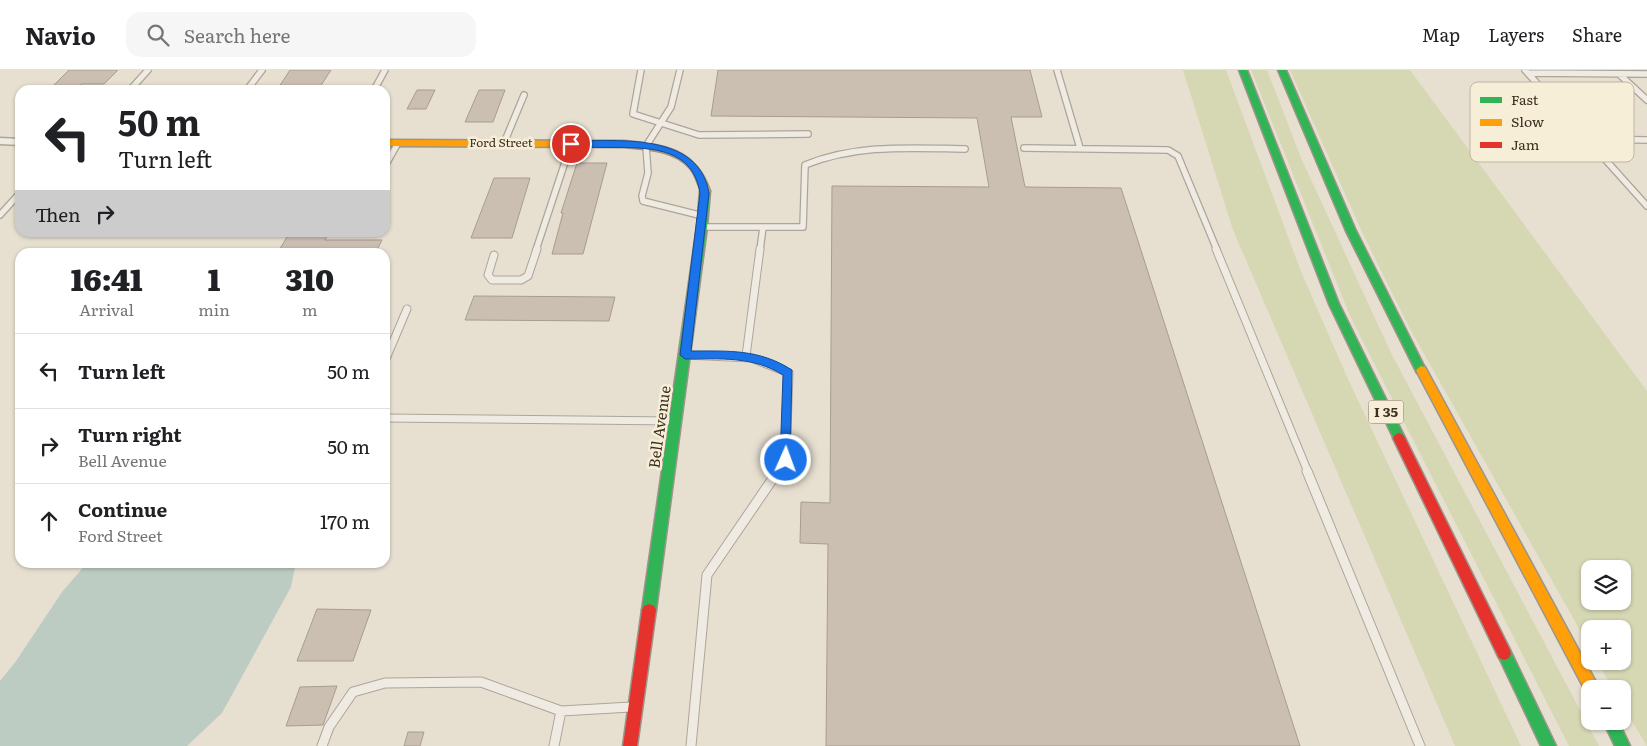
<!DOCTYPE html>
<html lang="en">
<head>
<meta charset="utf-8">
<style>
	:root { --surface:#fff; --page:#f6f6f6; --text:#202124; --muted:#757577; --line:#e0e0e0 }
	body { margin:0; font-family:Literata,serif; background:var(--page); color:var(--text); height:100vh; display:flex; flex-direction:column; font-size:19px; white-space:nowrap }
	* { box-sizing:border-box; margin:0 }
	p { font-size:16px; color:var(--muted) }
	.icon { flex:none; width:28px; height:28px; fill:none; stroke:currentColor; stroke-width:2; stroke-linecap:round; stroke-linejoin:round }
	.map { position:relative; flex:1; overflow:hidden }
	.sheet { position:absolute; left:15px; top:178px; width:375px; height:320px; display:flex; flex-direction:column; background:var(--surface); border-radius:15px; box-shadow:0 1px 4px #0004 }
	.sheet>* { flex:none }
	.top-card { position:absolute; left:15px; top:15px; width:375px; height:152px; border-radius:15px; box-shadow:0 1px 4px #0004; background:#fff; color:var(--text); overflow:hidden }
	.fabs { position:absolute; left:1581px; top:490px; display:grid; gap:10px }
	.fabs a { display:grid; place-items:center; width:50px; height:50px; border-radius:10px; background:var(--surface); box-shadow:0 1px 4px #0004; font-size:25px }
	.pin { position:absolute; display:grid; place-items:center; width:42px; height:42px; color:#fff; margin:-21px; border:2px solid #fff; border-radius:50%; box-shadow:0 1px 5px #0007 }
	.me { position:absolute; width:55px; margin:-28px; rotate:2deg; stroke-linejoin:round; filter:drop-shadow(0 0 4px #0008) }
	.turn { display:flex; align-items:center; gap:18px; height:105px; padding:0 20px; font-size:22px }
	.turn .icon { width:65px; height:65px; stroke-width:2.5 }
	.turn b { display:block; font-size:35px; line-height:42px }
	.then { display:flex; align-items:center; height:48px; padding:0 20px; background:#0003; gap:10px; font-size:19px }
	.eta { display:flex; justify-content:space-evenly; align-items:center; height:85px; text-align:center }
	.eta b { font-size:30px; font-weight:800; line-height:35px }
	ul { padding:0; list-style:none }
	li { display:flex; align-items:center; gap:15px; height:75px; padding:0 20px; border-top:1px solid var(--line) }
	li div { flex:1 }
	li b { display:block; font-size:19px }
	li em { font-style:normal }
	header { display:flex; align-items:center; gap:30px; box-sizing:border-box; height:70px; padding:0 25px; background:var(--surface); border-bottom:1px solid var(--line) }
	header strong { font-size:24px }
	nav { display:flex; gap:28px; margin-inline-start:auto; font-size:18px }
	.search { width:350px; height:45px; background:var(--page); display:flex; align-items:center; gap:12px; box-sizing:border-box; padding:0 18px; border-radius:15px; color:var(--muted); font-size:19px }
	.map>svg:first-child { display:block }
	.green { fill:#d6d7b3; fill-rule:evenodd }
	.water { fill:#bcccc2 }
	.building { fill:#cbbfb2; stroke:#a89c90 }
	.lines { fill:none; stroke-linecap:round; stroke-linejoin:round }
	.lane-far2-casing { stroke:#ada599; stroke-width:8 }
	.lane-far1-casing { stroke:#ada599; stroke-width:9 }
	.lane-casing { stroke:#ada599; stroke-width:11 }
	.street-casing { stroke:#ada599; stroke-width:3 }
	.fast-casing { stroke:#9c958a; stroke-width:3 }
	.slow-casing { stroke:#9c958a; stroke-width:3 }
	.jam-casing { stroke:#9c958a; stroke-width:3 }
	.lane-far2 { stroke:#efebe3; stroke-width:5.5 }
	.lane-far1 { stroke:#efebe3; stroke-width:7 }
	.lane { stroke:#efebe3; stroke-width:9 }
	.street { fill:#efebe3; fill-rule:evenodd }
	.fast { fill:#30b455; fill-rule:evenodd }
	.slow { fill:#ff9f0a; fill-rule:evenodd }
	.jam { fill:#e5322d; fill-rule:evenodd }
	.route { fill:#1a73e8; stroke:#114b97 }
	.labels { text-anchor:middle; stroke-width:5; stroke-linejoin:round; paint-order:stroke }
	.far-street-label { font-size:12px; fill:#3d2e20; stroke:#f7eed8 }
	.shield { fill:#f7eed8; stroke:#756857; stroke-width:1 }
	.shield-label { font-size:14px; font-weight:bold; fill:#3d2e20 }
	.street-label { font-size:15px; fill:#3d2e20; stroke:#f7eed8 }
	.key { fill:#f7eed8; stroke:#bfb4a1; stroke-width:1 }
	.key-label { font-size:14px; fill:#3d2e20 }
</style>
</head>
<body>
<header>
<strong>Navio</strong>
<div class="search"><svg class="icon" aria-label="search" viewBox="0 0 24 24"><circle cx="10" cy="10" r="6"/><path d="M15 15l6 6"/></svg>Search here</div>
<nav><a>Map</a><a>Layers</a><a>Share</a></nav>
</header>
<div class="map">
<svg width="1647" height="676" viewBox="0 0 1647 676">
	<rect width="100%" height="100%" fill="#e7e0d1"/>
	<path class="green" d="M 1183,0 L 1226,0 L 1300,199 L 1347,307 L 1521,676 L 1455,676 L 1233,160 Z
		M 1251,0 L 1267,0 L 1302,90 L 1391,283 L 1599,676 L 1569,676 L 1350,246 Z
		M 1290,0 L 1410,0 L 1647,321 L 1647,676 L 1623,636 L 1622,619 L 1613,619 L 1597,591 L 1622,591 L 1622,559 L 1590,559 L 1590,578 L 1410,259 L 1362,162 ZM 1590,499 L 1622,499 L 1622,531 L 1590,531 Z"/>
	<path class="water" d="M 87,493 L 87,492 L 296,493 L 291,517 L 222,643 L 187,676 L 0,676 L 0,611 L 16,591 L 62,522 Z"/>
	<path class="building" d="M 69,0 L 118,0 L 104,14 L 81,14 L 76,20 L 49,20 Z
		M 290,0 L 331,0 L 318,20 L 277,20 Z
		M 718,0 L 1030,0 L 1042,47 L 1011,47 L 1025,117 L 1121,118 L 1300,676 L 826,676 L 828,474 L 800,473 L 801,432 L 830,433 L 832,116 L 989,117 L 977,48 L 711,46 Z
		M 417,20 L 435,20 L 426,39 L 407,39 Z
		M 479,20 L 505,20 L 493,52 L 465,52 Z
		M 577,93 L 607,93 L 583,184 L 552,184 L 563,143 L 561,143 Z
		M 494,108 L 530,108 L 512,168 L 471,168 Z
		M 290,162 L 329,162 L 325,170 L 382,170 L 376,182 L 278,182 Z
		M 474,226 L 615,227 L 609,251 L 465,250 Z
		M 317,539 L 371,540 L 353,591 L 297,591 Z
		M 337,616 L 323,655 L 286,656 L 300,617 Z
		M 408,662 L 424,662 L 420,676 L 404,676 Z"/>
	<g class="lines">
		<defs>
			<path id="lane-far2" d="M 641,0 L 633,44 L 699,65 L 808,64
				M 680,0 L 671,37 L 646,76 L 648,103 L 642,126 L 643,131 L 703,146
				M 1057,0 L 1080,78
				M 1525,0 L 1647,136
				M 1528,3 L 1647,4
				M 1619,4 L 1647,30
				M 130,20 L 148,0
				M 247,20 L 262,0
				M 374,20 L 385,0
				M 1587,69 L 1647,70
				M 504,73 L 524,25
				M 1024,78 L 1168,80 L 1178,86 L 1217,180
				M 385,96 L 398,73
				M 0,145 L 20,123
				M 702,157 L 803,157 L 805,95 C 857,74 910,78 965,79
				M 536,180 L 571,74
				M 760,180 L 763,157"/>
			<path id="lane-far1" d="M 1216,179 L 1308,402
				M 494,185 L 488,205 L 492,210 L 521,210 L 528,206 L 537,179
				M 685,285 L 751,288 L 789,303 L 786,390 L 778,402
				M 746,286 L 760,179
				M 385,291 L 407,239
				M 385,348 L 674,351"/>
			<path id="lane" d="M 1307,401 L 1420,676
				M 322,676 L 329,657 L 353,622 L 385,613 L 481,612 L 561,641
				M 554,676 L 561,641 L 631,637
				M 691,676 L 707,505 L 778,401"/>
			<path id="street" d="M 0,68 L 20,69 L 20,75 L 0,74 Z"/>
			<path id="fast" d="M 1239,0 L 1247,0 L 1339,234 L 1405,368 L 1403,371 L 1395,371 L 1329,234 Z
				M 1278,0 L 1286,0 L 1356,161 L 1426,300 L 1425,303 L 1417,303 L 1346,161 Z
				M 705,118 L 710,121 L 707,157 L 656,540 L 654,544 L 649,546 L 644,544 L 642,540 L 697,157 L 700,121 Z
				M 1504,576 L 1509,578 L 1556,676 L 1541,676 L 1497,583 L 1499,578 Z
				M 1603,651 L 1618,651 L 1630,676 L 1615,676 Z"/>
			<path id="slow" d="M 385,70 L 624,71 C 664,75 695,78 710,121 L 708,123 L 702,123 C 698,115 696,105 690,98 C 674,80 647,79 624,77 L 385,76 Z
				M 1421,296 L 1425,297 L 1597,614 L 1599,619 L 1590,619 L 1590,625 L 1587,624 L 1416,300 Z"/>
			<path id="jam" d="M 1399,363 L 1403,365 L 1405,368 L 1509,578 L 1511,583 L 1509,588 L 1504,590 L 1499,588 L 1393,368 L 1395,365 Z
				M 649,534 L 654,536 L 656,540 L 637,676 L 623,676 L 642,540 L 644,536 Z"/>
		</defs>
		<use href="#lane-far2" class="lane-far2-casing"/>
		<use href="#lane-far1" class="lane-far1-casing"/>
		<use href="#lane" class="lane-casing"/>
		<use href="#street" class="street-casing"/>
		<use href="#fast" class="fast-casing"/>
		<use href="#slow" class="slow-casing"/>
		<use href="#jam" class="jam-casing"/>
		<use href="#lane-far2" class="lane-far2"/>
		<use href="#lane-far1" class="lane-far1"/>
		<use href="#lane" class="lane"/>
		<use href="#street" class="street"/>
		<use href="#fast" class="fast"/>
		<use href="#slow" class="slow"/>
		<use href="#jam" class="jam"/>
	</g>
	<path class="route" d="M 571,71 C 618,71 699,62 709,123 L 691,281 C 730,281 759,279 792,300 L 790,393 L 786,394 L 780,390 L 783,305 C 753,286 720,289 685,289 L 680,285 L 700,123 C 690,60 612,84 568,75 L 567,74 Z"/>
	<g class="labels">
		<g class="far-street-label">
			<text x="501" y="77">Ford Street</text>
		</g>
		<rect class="shield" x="1368.5" y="330.5" width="35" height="23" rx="4"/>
		<g class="shield-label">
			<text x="1386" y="347">I 35</text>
		</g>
		<g class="street-label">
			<text transform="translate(660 357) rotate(-82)" y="5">Bell Avenue</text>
		</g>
	</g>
	<rect x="1470" y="12" width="164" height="80" rx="8" class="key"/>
	<rect x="1480" y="27" width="22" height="6" fill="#30b455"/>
	<rect x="1480" y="49" width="22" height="7" fill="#ff9f0a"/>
	<rect x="1480" y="72" width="22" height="6" fill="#e5322d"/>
	<g class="key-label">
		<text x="1511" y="35">Fast</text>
		<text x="1511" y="57">Slow</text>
		<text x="1511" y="80">Jam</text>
	</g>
</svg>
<div class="fabs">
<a><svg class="icon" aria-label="layers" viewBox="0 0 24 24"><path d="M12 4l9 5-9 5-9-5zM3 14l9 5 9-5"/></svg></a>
<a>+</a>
<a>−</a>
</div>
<div class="pin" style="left:571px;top:74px;background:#d93025"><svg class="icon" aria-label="arrive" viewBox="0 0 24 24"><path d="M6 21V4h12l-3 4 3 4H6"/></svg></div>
<svg class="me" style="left:786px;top:390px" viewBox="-20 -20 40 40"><circle r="17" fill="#1a73e8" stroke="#fff" stroke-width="3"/><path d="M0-11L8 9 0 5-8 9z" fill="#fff"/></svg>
<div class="top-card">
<div class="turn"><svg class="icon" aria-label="left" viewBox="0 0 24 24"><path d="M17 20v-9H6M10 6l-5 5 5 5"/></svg><div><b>50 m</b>Turn left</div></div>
<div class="then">Then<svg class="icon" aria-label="right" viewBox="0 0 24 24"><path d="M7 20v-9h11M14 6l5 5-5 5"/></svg></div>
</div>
<section class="sheet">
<div class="eta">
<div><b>16:41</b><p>Arrival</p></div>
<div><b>1</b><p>min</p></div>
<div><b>310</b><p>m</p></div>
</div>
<ul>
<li><svg class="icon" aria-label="left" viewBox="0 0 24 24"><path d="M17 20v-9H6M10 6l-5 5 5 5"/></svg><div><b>Turn left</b></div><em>50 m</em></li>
<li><svg class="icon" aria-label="right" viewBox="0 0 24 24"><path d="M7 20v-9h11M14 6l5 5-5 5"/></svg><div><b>Turn right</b><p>Bell Avenue</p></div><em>50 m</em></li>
<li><svg class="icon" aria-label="ahead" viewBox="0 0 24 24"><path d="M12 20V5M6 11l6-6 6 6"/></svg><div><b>Continue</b><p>Ford Street</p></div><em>170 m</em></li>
</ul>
</section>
</div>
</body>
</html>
